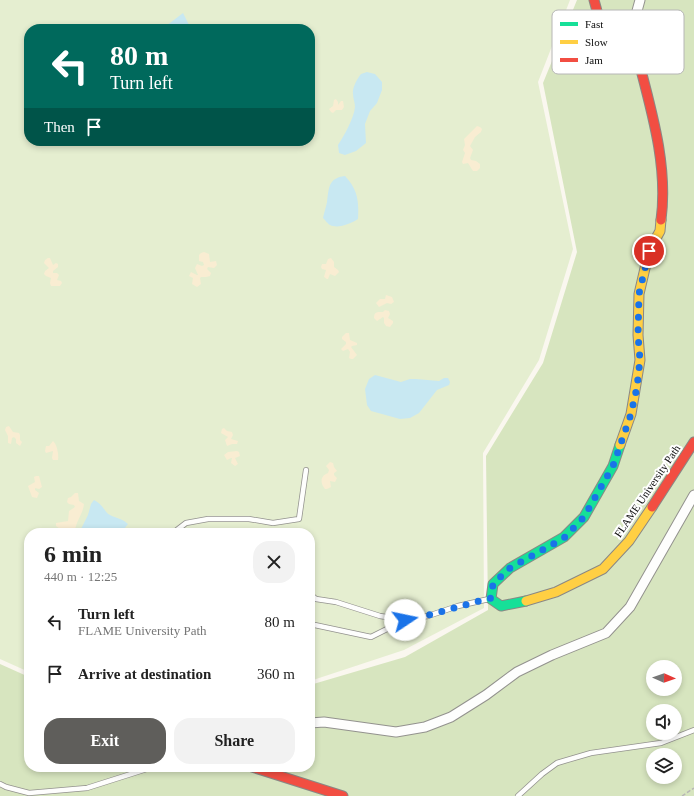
<!DOCTYPE html>
<html lang="en">
<head>
<meta charset="utf-8">
<style>
	:root { --surface:#fff; --page:#f2f2f2; --text:#222; --muted:#767676; --accent:#5f5e5b }
	body { margin:0; font-family:Georgia,serif; background:var(--page); color:var(--text); height:100vh; display:flex; flex-direction:column; font-size:15px; white-space:nowrap }
	* { box-sizing:border-box; margin:0 }
	p { font-size:13px; color:var(--muted) }
	.icon { flex:none; width:22px; height:22px; fill:none; stroke:currentColor; stroke-width:2; stroke-linecap:round; stroke-linejoin:round }
	.map { position:relative; flex:1; overflow:hidden }
	.drawer { position:absolute; left:24px; top:528px; width:291px; height:244px; display:flex; flex-direction:column; background:var(--surface); border-radius:16px; box-shadow:0 2px 6px #0003 }
	.drawer>* { flex:none }
	.hud { position:absolute; left:24px; top:24px; width:291px; height:122px; border-radius:16px; box-shadow:0 2px 6px #0003; background:#00695c; color:#fff; overflow:hidden }
	.needle { width:26px; rotate:92deg }
	.tools { position:absolute; left:646px; top:660px; display:grid; gap:8px }
	.tools a { display:grid; place-items:center; width:36px; height:36px; border-radius:50%; background:var(--surface); box-shadow:0 2px 6px #0003; font-size:20px }
	.pin { position:absolute; display:grid; place-items:center; width:34px; height:34px; color:#fff; margin:-17px; border:2px solid #fff; border-radius:50%; box-shadow:0 1px 4px #0007 }
	.me { position:absolute; width:44px; margin:-22px; rotate:79deg; stroke-linejoin:round; filter:drop-shadow(0 0 3px #0008) }
	.turn { display:flex; align-items:center; gap:14px; height:84px; padding:0 20px; font-size:18px }
	.turn .icon { width:52px; height:52px; stroke-width:2.5 }
	.turn b { display:block; font-size:28px; line-height:34px }
	.then { display:flex; align-items:center; height:38px; padding:0 20px; background:#0003; gap:8px; font-size:15px }
	.round { display:grid; place-items:center; flex:none; width:42px; height:42px; border-radius:16px; background:var(--page) }
	.head { display:flex; align-items:center; justify-content:space-between; height:68px; padding:0 20px }
	h1 { font-size:24px; font-weight:800; line-height:30px }
	.button { display:flex; gap:8px; margin-top:auto; padding:8px 20px }
	.button a { flex:1; height:46px; border-radius:16px; background:var(--accent); color:#fff; font-size:16px; font-weight:800; line-height:46px; text-align:center }
	.button a+a { background:var(--page); color:var(--text) }
	ul { padding:0; list-style:none }
	li { display:flex; align-items:center; gap:12px; height:52px; padding:0 20px }
	li div { flex:1 }
	li b { display:block; font-size:15px }
	li em { font-style:normal }
	.map>svg:first-child { display:block }
	.green { fill:#e5eed0; fill-rule:evenodd }
	.forest { fill:#d7e5bf; fill-rule:evenodd }
	.sand { fill:#f9edd2 }
	.water { fill:#c8e8f2 }
	.lines { fill:none; stroke-linecap:round; stroke-linejoin:round }
	.lane-casing { stroke:#93928e; stroke-width:6 }
	.street-casing { stroke:#93928e; stroke-width:11 }
	.fast-casing { stroke:#8a8885; stroke-width:11 }
	.slow-casing { stroke:#8a8885; stroke-width:11 }
	.jam-casing { stroke:#8a8885; stroke-width:11 }
	.path { stroke:#b7b6b5; stroke-width:1.5; stroke-dasharray:4 2; stroke-linecap:butt }
	.lane { stroke:#fefefd; stroke-width:4.5 }
	.street { stroke:#fefefd; stroke-width:9 }
	.fast { stroke:#16e098; stroke-width:9 }
	.slow { stroke:#ffcf43; stroke-width:9 }
	.jam { stroke:#f24e42; stroke-width:9 }
	.route { stroke:#1a73e8; stroke-width:7; stroke-dasharray:0 12.6 }
	.labels { text-anchor:middle; stroke-width:4; stroke-linejoin:round; paint-order:stroke }
	.street-label { font-size:11px; fill:#0c0c0c; stroke:#fff }
	.key { fill:#fff; stroke:#b6b6b6; stroke-width:1 }
	.key-label { font-size:11px; fill:#0c0c0c }
</style>
</head>
<body>
<div class="map">
<svg width="694" height="796" viewBox="0 0 694 796">
	<rect width="100%" height="100%" fill="#faf7ef"/>
	<path class="green" d="M 0,0 L 570,0 L 538,82 L 573,249 L 539,360 L 483,453 L 484,608 L 404,650 L 310,681 L 310,533 L 29,533 L 29,672 L 0,659 ZM 29,29 L 310,29 L 310,141 L 29,141 Z"/>
	<path class="forest" d="M 577,0 L 694,0 L 694,796 L 0,796 L 0,664 L 29,677 L 29,767 L 310,767 L 310,685 L 405,657 L 488,610 L 486,456 L 543,363 L 577,252 L 543,83 ZM 653,667 L 675,667 L 675,689 L 653,689 ZM 653,711 L 675,711 L 675,733 L 653,733 ZM 653,755 L 675,755 L 675,777 L 653,777 Z"/>
	<path class="sand" d="M 336,99 L 338,102 L 338,105 L 341,101 L 343,101 L 344,107 L 342,110 L 336,110 L 333,113 L 331,112 L 329,109 L 333,106 L 334,100 Z
		M 477,126 L 480,127 L 482,129 L 481,132 L 475,137 L 470,146 L 473,150 L 470,158 L 471,160 L 476,161 L 480,164 L 480,168 L 477,171 L 473,171 L 468,163 L 463,164 L 462,162 L 465,153 L 463,150 L 465,145 L 464,139 Z
		M 204,252 L 209,254 L 210,262 L 216,261 L 217,265 L 214,268 L 208,267 L 207,269 L 211,273 L 210,276 L 206,277 L 201,277 L 200,278 L 201,284 L 197,287 L 192,284 L 193,278 L 189,276 L 191,272 L 197,275 L 198,275 L 195,268 L 197,264 L 202,266 L 204,265 L 203,262 L 199,261 L 199,255 L 201,253 Z
		M 48,258 L 50,258 L 53,265 L 56,263 L 58,264 L 58,267 L 53,271 L 53,273 L 57,273 L 59,275 L 57,280 L 61,281 L 62,283 L 60,286 L 51,286 L 50,283 L 51,278 L 46,276 L 44,274 L 45,271 L 49,268 L 44,263 L 45,260 Z
		M 331,258 L 334,262 L 334,267 L 338,270 L 339,272 L 335,276 L 330,274 L 328,279 L 327,279 L 324,277 L 326,270 L 322,269 L 321,267 L 322,264 L 326,264 L 328,259 Z
		M 386,295 L 392,297 L 394,302 L 391,304 L 387,303 L 379,307 L 376,303 L 380,299 L 385,299 Z
		M 385,310 L 389,311 L 390,314 L 388,318 L 393,321 L 393,323 L 390,327 L 386,326 L 384,323 L 384,318 L 383,317 L 377,321 L 374,318 C 374,311 378,312 383,312 Z
		M 346,333 L 349,333 L 350,340 L 357,343 L 357,345 L 352,346 L 351,347 L 357,355 L 353,359 L 351,359 L 349,358 L 350,352 L 348,349 L 343,351 L 341,349 L 346,344 L 346,342 L 342,339 L 342,337 Z
		M 9,426 L 13,432 L 19,433 L 20,435 L 20,440 L 22,442 L 20,446 L 16,443 L 16,439 L 14,437 L 12,438 L 11,444 L 8,443 L 8,436 L 5,430 L 6,427 Z
		M 224,428 L 227,431 L 232,432 L 233,435 L 231,439 L 238,441 L 237,444 L 232,444 L 227,446 L 225,440 L 228,437 L 221,433 L 222,429 Z
		M 53,441 C 57,444 59,455 58,460 L 53,460 L 52,458 L 53,451 L 46,453 L 45,451 L 46,446 L 49,446 Z
		M 237,451 L 239,452 L 240,456 L 235,458 L 238,464 L 235,466 L 231,463 L 232,458 L 231,458 L 227,460 L 224,455 L 228,452 Z
		M 330,462 L 333,463 L 334,467 L 337,471 L 334,473 L 334,475 L 337,478 L 335,482 L 330,481 L 331,487 L 327,489 L 325,489 C 320,483 320,476 328,473 L 329,470 L 326,466 Z
		M 36,476 L 39,476 L 42,487 L 39,489 L 35,488 L 35,490 L 39,493 L 37,498 L 32,497 L 28,486 L 35,482 L 34,477 Z
		M 75,493 L 78,493 L 79,501 L 84,504 C 83,514 76,521 75,531 L 73,533 L 65,531 L 64,533 L 55,533 L 56,531 L 59,531 L 60,529 L 56,526 L 56,523 L 68,521 L 69,511 L 75,507 L 74,505 L 69,504 L 67,502 L 68,498 L 71,497 Z"/>
	<path class="water" d="M 183,13 L 191,29 L 162,29 Z
		M 367,72 L 375,74 L 382,82 L 382,90 L 377,103 L 370,111 L 365,124 L 366,143 L 356,151 L 345,155 L 339,153 L 338,145 C 344,136 354,118 355,107 C 355,103 353,98 353,94 C 352,88 357,79 361,74 Z
		M 345,176 C 358,190 359,201 358,219 C 350,224 338,229 330,225 C 328,224 325,220 323,218 C 324,213 326,207 327,202 C 329,188 328,178 345,176 Z
		M 375,375 L 401,382 L 410,379 L 416,379 L 439,381 L 444,378 L 448,378 L 450,382 L 449,385 L 437,390 L 419,413 L 410,418 L 400,419 L 371,411 L 367,405 L 365,389 L 369,379 Z
		M 94,500 C 104,505 104,512 110,515 C 117,519 120,517 128,524 L 121,533 L 79,533 L 88,515 L 91,504 Z"/>
	<g class="lines">
		<defs>
			<path id="lane" d="M 173,533 L 186,523 L 208,519 L 249,519 L 273,523 L 299,519 L 306,470
				M 310,594 L 316,599 L 336,602 L 380,616 L 405,620 L 428,616 L 458,606 L 489,599
				M 310,624 L 371,637 L 405,620
				M 0,784 L 6,787 L 29,793 L 87,788 L 153,767
				M 518,796 L 542,774 L 557,763 L 591,753 L 661,743 L 694,730"/>
			<path id="street" d="M 634,43 L 637,11 L 640,0
				M 310,723 L 324,722 L 396,732 L 425,727 L 451,717 L 486,695 L 517,672 L 552,655 L 606,633 L 630,607 L 694,495"/>
			<path id="fast" d="M 526,601 L 501,606 L 491,599 L 493,584 L 510,568 L 564,537 L 584,517 L 613,466 L 620,445"/>
			<path id="slow" d="M 620,445 L 631,414 L 640,360 L 638,335 L 639,294 L 649,251 L 660,231 L 661,220
				M 526,601 L 556,592 L 603,569 L 629,541 L 652,507"/>
			<path id="jam" d="M 594,0 L 597,11 L 591,42 L 592,49 L 597,53 C 612,51 618,40 634,43 C 648,100 669,161 661,220
				M 652,507 L 694,442
				M 252,767 L 343,796"/>
		</defs>
		<use href="#lane" class="lane-casing"/>
		<use href="#street" class="street-casing"/>
		<use href="#fast" class="fast-casing"/>
		<use href="#slow" class="slow-casing"/>
		<use href="#jam" class="jam-casing"/>
		<path class="path" d="M 682,796 L 694,788"/>
		<use href="#lane" class="lane"/>
		<use href="#street" class="street"/>
		<use href="#fast" class="fast"/>
		<use href="#slow" class="slow"/>
		<use href="#jam" class="jam"/>
	</g>
	<g class="lines">
		<path class="route" d="M 405,620 C 434,615 462,605 491,598 L 493,584 L 510,568 L 564,538 L 584,517 L 613,466 L 631,414 L 637,387 L 640,360 L 638,335 L 639,294 L 649,251"/>
	</g>
	<g class="labels">
		<g class="street-label">
			<text transform="translate(647 491) rotate(-56)" y="4">FLAME University Path</text>
		</g>
	</g>
	<rect x="552" y="10" width="132" height="64" rx="6" class="key"/>
	<rect x="560" y="22" width="18" height="4" fill="#16e098"/>
	<rect x="560" y="40" width="18" height="4" fill="#ffcf43"/>
	<rect x="560" y="58" width="18" height="4" fill="#f24e42"/>
	<g class="key-label">
		<text x="585" y="28">Fast</text>
		<text x="585" y="46">Slow</text>
		<text x="585" y="64">Jam</text>
	</g>
</svg>
<div class="tools">
<a><svg class="needle" viewBox="-14 -14 28 28"><path d="M0-13l5 13h-10z" fill="#e53935"/><path d="M0 13l5-13h-10z" fill="#767676"/></svg></a>
<a><svg class="icon" aria-label="sound" viewBox="0 0 24 24"><path d="M4 9h4l5-4v14l-5-4H4zM17 9q2 3 0 6"/></svg></a>
<a><svg class="icon" aria-label="layers" viewBox="0 0 24 24"><path d="M12 4l9 5-9 5-9-5zM3 14l9 5 9-5"/></svg></a>
</div>
<div class="pin" style="left:649px;top:251px;background:#d93025"><svg class="icon" aria-label="arrive" viewBox="0 0 24 24"><path d="M6 21V4h12l-3 4 3 4H6"/></svg></div>
<svg class="me" style="left:405px;top:620px" viewBox="-20 -20 40 40"><circle r="19" fill="#fff"/><path d="M0-13L10 11 0 6-10 11z" fill="#1a73e8"/></svg>
<div class="hud">
<div class="turn"><svg class="icon" aria-label="left" viewBox="0 0 24 24"><path d="M17 20v-9H6M10 6l-5 5 5 5"/></svg><div><b>80 m</b>Turn left</div></div>
<div class="then">Then<svg class="icon" aria-label="arrive" viewBox="0 0 24 24"><path d="M6 21V4h12l-3 4 3 4H6"/></svg></div>
</div>
<section class="drawer">
<div class="head"><div><h1>6 min</h1><p>440 m · 12:25</p></div><a class="round"><svg class="icon" aria-label="close" viewBox="0 0 24 24"><path d="M6 6l12 12M18 6L6 18"/></svg></a></div>
<ul>
<li><svg class="icon" aria-label="left" viewBox="0 0 24 24"><path d="M17 20v-9H6M10 6l-5 5 5 5"/></svg><div><b>Turn left</b><p>FLAME University Path</p></div><em>80 m</em></li>
<li><svg class="icon" aria-label="arrive" viewBox="0 0 24 24"><path d="M6 21V4h12l-3 4 3 4H6"/></svg><div><b>Arrive at destination</b></div><em>360 m</em></li>
</ul>
<div class="button"><a>Exit</a><a>Share</a></div>
</section>
</div>
</body>
</html>
